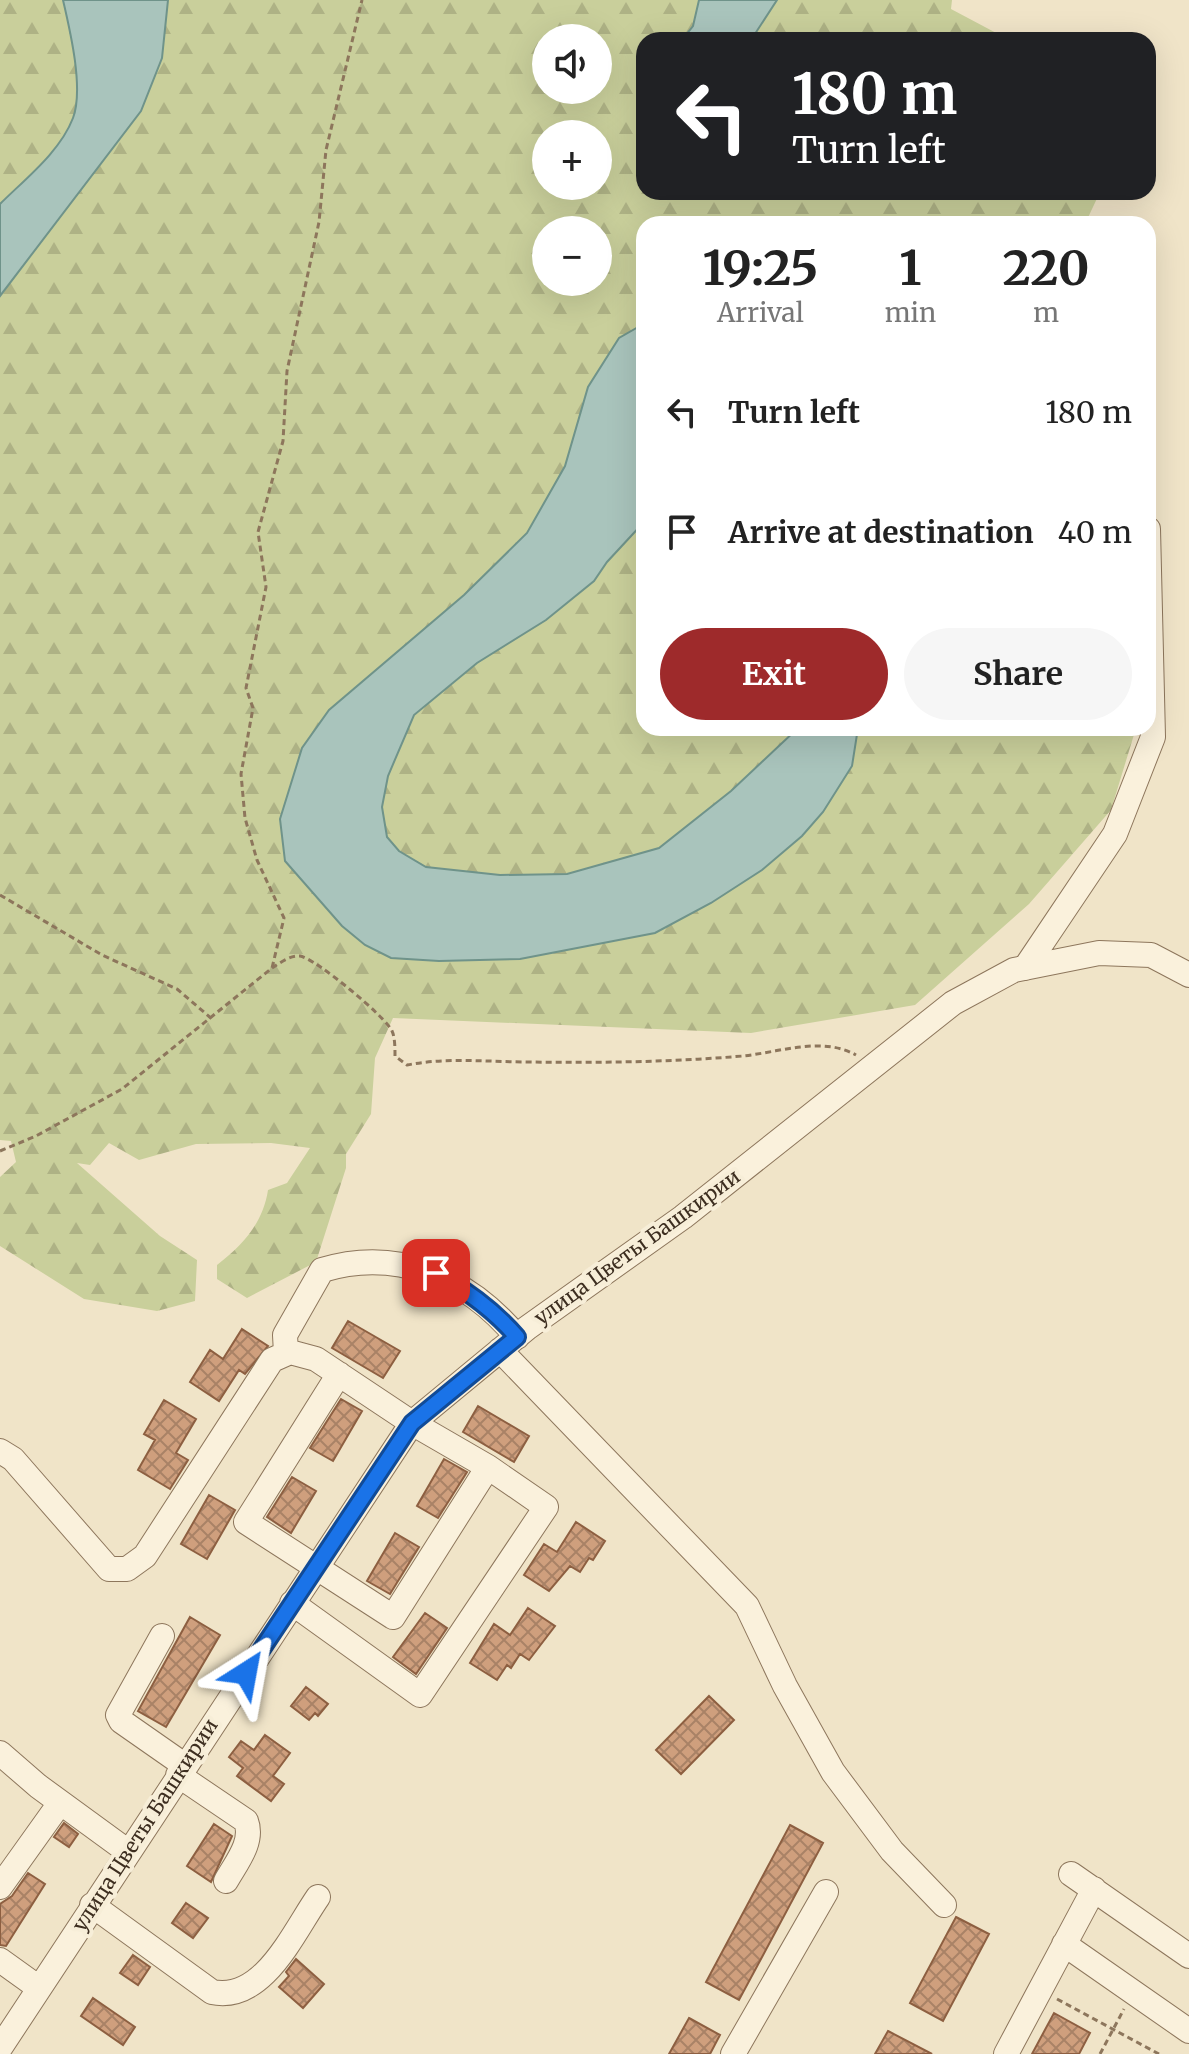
<!DOCTYPE html>
<html lang="en">
<head>
<meta charset="utf-8">
<style>
	:root { --surface:#fff; --page:#f6f6f6; --text:#222; --muted:#767676; --accent:#9e2a2b }
	body { margin:0; font-family:Merriweather,serif; background:var(--page); color:var(--text); height:100vh; display:flex; flex-direction:column; font-size:30px; white-space:nowrap }
	* { box-sizing:border-box; margin:0 }
	p { font-size:26px; color:var(--muted) }
	.icon { flex:none; width:44px; height:44px; fill:none; stroke:currentColor; stroke-width:2; stroke-linecap:round; stroke-linejoin:round }
	.map { position:relative; flex:1; overflow:hidden }
	.sheet { position:absolute; left:636px; top:216px; width:520px; height:520px; display:flex; flex-direction:column; background:var(--surface); border-radius:24px; box-shadow:0 8px 32px #0002 }
	.sheet>* { flex:none }
	.hud { position:absolute; left:636px; top:32px; width:520px; height:168px; border-radius:24px; box-shadow:0 8px 32px #0002; background:#202124; color:#fff; overflow:hidden }
	.tools { position:absolute; left:532px; top:24px; display:grid; gap:16px }
	.tools a { display:grid; place-items:center; width:80px; height:80px; border-radius:50%; background:var(--surface); box-shadow:0 8px 32px #0002; font-size:40px }
	.pin { position:absolute; display:grid; place-items:center; width:68px; height:68px; color:#fff; margin:-34px; border-radius:16px; box-shadow:0 4px 12px #0006 }
	.me { position:absolute; width:88px; margin:-44px; rotate:34deg; stroke-linejoin:round; filter:drop-shadow(0 0 6px #0008) }
	.turn { display:flex; align-items:center; gap:28px; height:168px; padding:0 24px; font-size:36px }
	.turn .icon { width:104px; height:104px; stroke-width:2.5 }
	.turn b { display:block; font-size:56px; line-height:68px }
	.eta { display:flex; justify-content:space-evenly; align-items:center; height:136px; text-align:center }
	.eta b { font-size:48px; font-weight:700; line-height:56px }
	.action { display:flex; gap:16px; margin-top:auto; padding:16px 24px }
	.action a { flex:1; height:92px; border-radius:48px; background:var(--accent); color:#fff; font-size:32px; font-weight:700; line-height:92px; text-align:center }
	.action a+a { background:var(--page); color:var(--text) }
	ul { padding:0; list-style:none }
	li { display:flex; align-items:center; gap:24px; height:120px; padding:0 24px }
	li div { flex:1 }
	li b { display:block; font-size:30px }
	li em { font-style:normal }
	.map>svg:first-child { display:block }
	.forest { fill:url(#forest-firs); fill-rule:evenodd }
	.water { fill:#a9c4bc; stroke:#6f938a; stroke-width:2 }
	.building { fill:url(#building-cross-hatch); stroke:#8d5f41; stroke-width:2 }
	.lines { fill:none; stroke-linecap:round; stroke-linejoin:round }
	.minor-casing { stroke:#8d765c; stroke-width:26 }
	.path { stroke:#8d765c; stroke-width:3; stroke-dasharray:6 4; stroke-linecap:butt }
	.minor { stroke:#faf1dc; stroke-width:24 }
	.route-casing { stroke:#114b97; stroke-width:20 }
	.route { stroke:#1a73e8; stroke-width:14 }
	.labels { text-anchor:middle; stroke-width:8; stroke-linejoin:round; paint-order:stroke }
	.street-label { font-size:20px; fill:#3d2e20; stroke:#f7eed8 }
</style>
</head>
<body>
<div class="map">
<svg width="1189" height="2054" viewBox="0 0 1189 2054">
	<defs>
		<pattern id="forest-firs" width="22" height="20" patternUnits="userSpaceOnUse" patternTransform="scale(2)"><rect width="22" height="20" fill="#c9cf9b"/><path d="M5 1l3.5 6h-7zM16 11l3.5 6h-7z" fill="#aeb285"/></pattern>
		<pattern id="building-cross-hatch" width="8" height="8" patternUnits="userSpaceOnUse" patternTransform="scale(2)"><rect width="8" height="8" fill="#cf9f7d"/><path d="M0 0l8 8M0 8l8-8" fill="none" stroke="#a98266"/></pattern>
	</defs>
	<rect width="100%" height="100%" fill="#f0e4c8"/>
	<path class="forest" d="M 0,0 L 952,0 L 951,9 L 1000,35 L 1003,40 L 644,40 L 644,192 L 1100,192 L 1085,224 L 644,224 L 644,728 L 1136,728 L 1111,810 L 1029,904 L 915,1005 L 751,1033 L 393,1018 L 375,1058 L 371,1114 L 346,1154 L 346,1168 L 316,1262 L 247,1298 L 217,1279 L 217,1265 C 243,1245 263,1223 268,1190 L 287,1183 L 310,1148 L 271,1143 L 196,1144 L 139,1160 L 109,1143 L 90,1165 L 77,1163 L 160,1236 L 197,1260 L 195,1301 L 157,1311 L 84,1299 L 0,1246 L 0,1177 L 16,1162 L 11,1141 L 0,1140 ZM 546,38 L 598,38 L 598,90 L 546,90 ZM 546,134 L 598,134 L 598,186 L 546,186 ZM 546,230 L 598,230 L 598,282 L 546,282 Z"/>
	<path class="water" d="M 63,0 L 168,0 L 162,58 L 141,111 L 0,296 L 0,204 C 25,179 60,152 73,118 C 84,89 70,30 63,0 Z
		M 699,0 L 777,0 L 751,40 L 682,40 L 693,26 Z
		M 640,326 L 644,331 L 644,522 L 607,562 L 594,581 L 546,620 L 477,663 L 414,715 L 388,776 L 382,807 L 387,837 L 399,851 L 426,867 L 500,875 L 567,874 L 659,848 L 731,791 L 798,728 L 858,728 L 852,766 L 823,812 L 802,836 L 762,870 L 711,903 L 655,933 L 520,959 L 439,961 L 391,958 L 365,945 L 342,926 L 285,861 L 280,819 L 302,748 L 329,710 L 464,595 L 527,533 L 565,466 L 588,387 L 619,338 Z"/>
	<path class="building" d="M 348,1321 L 400,1351 L 383,1378 L 332,1348 Z
		M 242,1329 L 268,1346 L 245,1374 L 239,1370 L 219,1401 L 190,1382 L 210,1350 L 223,1359 Z
		M 341,1399 L 362,1411 L 333,1461 L 310,1448 Z
		M 164,1400 L 196,1419 L 176,1453 L 188,1460 L 170,1489 L 138,1470 L 155,1440 L 144,1434 Z
		M 478,1406 L 529,1436 L 514,1462 L 463,1432 Z
		M 444,1459 L 467,1472 L 438,1518 L 417,1506 Z
		M 292,1477 L 316,1491 L 291,1533 L 267,1517 Z
		M 209,1495 L 235,1510 L 207,1559 L 181,1544 Z
		M 576,1522 L 605,1541 L 593,1560 L 589,1558 L 580,1572 L 570,1566 L 549,1591 L 524,1575 L 544,1544 L 557,1552 Z
		M 395,1533 L 419,1547 L 390,1594 L 367,1581 Z
		M 528,1608 L 555,1626 L 529,1660 L 520,1654 L 511,1668 L 507,1665 L 497,1680 L 470,1663 L 494,1624 L 510,1635 Z
		M 425,1613 L 447,1628 L 416,1674 L 393,1657 Z
		M 190,1617 L 220,1635 L 166,1727 L 138,1711 Z
		M 306,1687 L 328,1704 L 318,1716 L 315,1713 L 309,1720 L 291,1706 Z
		M 709,1696 L 734,1720 L 681,1774 L 656,1750 Z
		M 265,1735 L 290,1753 L 273,1776 L 284,1784 L 271,1801 L 237,1776 L 243,1768 L 229,1757 L 241,1741 L 254,1750 Z
		M 64,1823 L 78,1834 L 69,1847 L 54,1837 Z
		M 214,1824 L 232,1836 L 211,1882 L 187,1866 Z
		M 790,1825 L 823,1843 L 739,2000 L 706,1982 Z
		M 28,1873 L 45,1884 L 6,1946 L 0,1945 L 0,1904 L 12,1896 Z
		M 186,1903 L 208,1918 L 193,1938 L 172,1923 Z
		M 956,1917 L 989,1934 L 943,2021 L 910,2003 Z
		M 133,1955 L 150,1967 L 138,1985 L 120,1973 Z
		M 296,1959 L 324,1984 L 303,2008 L 279,1987 L 289,1976 L 286,1972 Z
		M 93,1998 L 135,2027 L 123,2045 L 81,2016 Z
		M 1054,2013 L 1090,2033 L 1079,2054 L 1032,2054 Z
		M 689,2018 L 720,2035 L 710,2054 L 669,2054 Z
		M 888,2031 L 932,2054 L 875,2054 Z"/>
	<g class="lines">
		<defs>
			<path id="minor" d="M 1025,968 L 1115,834 L 1153,737 L 1148,529
				M 500,1350 L 747,1606 L 785,1686 L 833,1772 L 892,1851 L 944,1905
				M 286,1353 L 285,1335 L 322,1270 C 397,1247 467,1277 517,1337
				M 0,1451 L 13,1459 L 109,1569 L 127,1569 L 145,1556 L 272,1360 L 290,1352 L 316,1359 L 412,1423 L 488,1467 L 393,1617 L 246,1522 L 339,1374
				M 292,1603 L 420,1695 L 546,1507 L 488,1467
				M 162,1636 L 118,1715 L 121,1721 L 184,1765
				M 0,1753 L 38,1786 L 127,1851
				M 178,1775 L 246,1821 C 254,1842 236,1863 226,1881
				M 1071,1874 L 1189,1956
				M 0,1887 L 60,1803
				M 92,1905 L 212,1992 C 263,2003 293,1933 318,1897
				M 1064,1944 L 1189,2031
				M 0,1960 L 39,1988
				M 0,2048 L 412,1423 L 527,1328 L 683,1217 L 953,1003 L 1014,970 L 1099,953 L 1151,955 L 1189,975
				M 733,2054 L 826,1892
				M 1006,2054 L 1094,1889"/>
		</defs>
		<use href="#minor" class="minor-casing"/>
		<path class="path" d="M 0,895 L 102,955 L 177,989 L 212,1019
			M 272,968 C 280,963 290,955 300,956 C 315,958 386,1017 392,1031 C 395,1037 395,1049 395,1056 L 407,1065 C 448,1057 488,1062 529,1062 C 601,1063 672,1062 743,1056 C 781,1052 822,1036 856,1055
			M 0,1151 L 36,1136 L 122,1089 L 272,968 L 284,918 L 257,860 L 245,818 L 241,774 L 253,708 L 246,688 L 266,587 L 258,532 L 283,441 L 287,371 L 319,222 L 326,150 L 362,0
			M 1057,1999 L 1159,2054
			M 1100,2054 L 1124,2009"/>
		<use href="#minor" class="minor"/>
	</g>
	<g class="lines">
		<defs>
			<path id="route" d="M 246,1673 L 412,1423 L 517,1337 C 494,1310 466,1290 436,1273"/>
		</defs>
		<use href="#route" class="route-casing"/>
		<use href="#route" class="route"/>
	</g>
	<g class="labels">
		<g class="street-label">
			<text transform="translate(637 1247) rotate(-36)" y="7">улица Цветы Башкирии</text>
			<text transform="translate(145 1825) rotate(-57)" y="7">улица Цветы Башкирии</text>
		</g>
	</g>
</svg>
<div class="tools">
<a><svg class="icon" aria-label="sound" viewBox="0 0 24 24"><path d="M4 9h4l5-4v14l-5-4H4zM17 9q2 3 0 6"/></svg></a>
<a>+</a>
<a>−</a>
</div>
<div class="pin" style="left:436px;top:1273px;background:#d93025"><svg class="icon" aria-label="arrive" viewBox="0 0 24 24"><path d="M6 21V4h12l-3 4 3 4H6"/></svg></div>
<svg class="me" style="left:246px;top:1673px" viewBox="-20 -20 40 40"><path d="M0-17L14 15 0 8-14 15z" fill="#1a73e8" stroke="#fff" stroke-width="4"/></svg>
<div class="hud">
<div class="turn"><svg class="icon" aria-label="left" viewBox="0 0 24 24"><path d="M17 20v-9H6M10 6l-5 5 5 5"/></svg><div><b>180 m</b>Turn left</div></div>
</div>
<section class="sheet">
<div class="eta">
<div><b>19:25</b><p>Arrival</p></div>
<div><b>1</b><p>min</p></div>
<div><b>220</b><p>m</p></div>
</div>
<ul>
<li><svg class="icon" aria-label="left" viewBox="0 0 24 24"><path d="M17 20v-9H6M10 6l-5 5 5 5"/></svg><div><b>Turn left</b></div><em>180 m</em></li>
<li><svg class="icon" aria-label="arrive" viewBox="0 0 24 24"><path d="M6 21V4h12l-3 4 3 4H6"/></svg><div><b>Arrive at destination</b></div><em>40 m</em></li>
</ul>
<div class="action"><a>Exit</a><a>Share</a></div>
</section>
</div>
</body>
</html>
